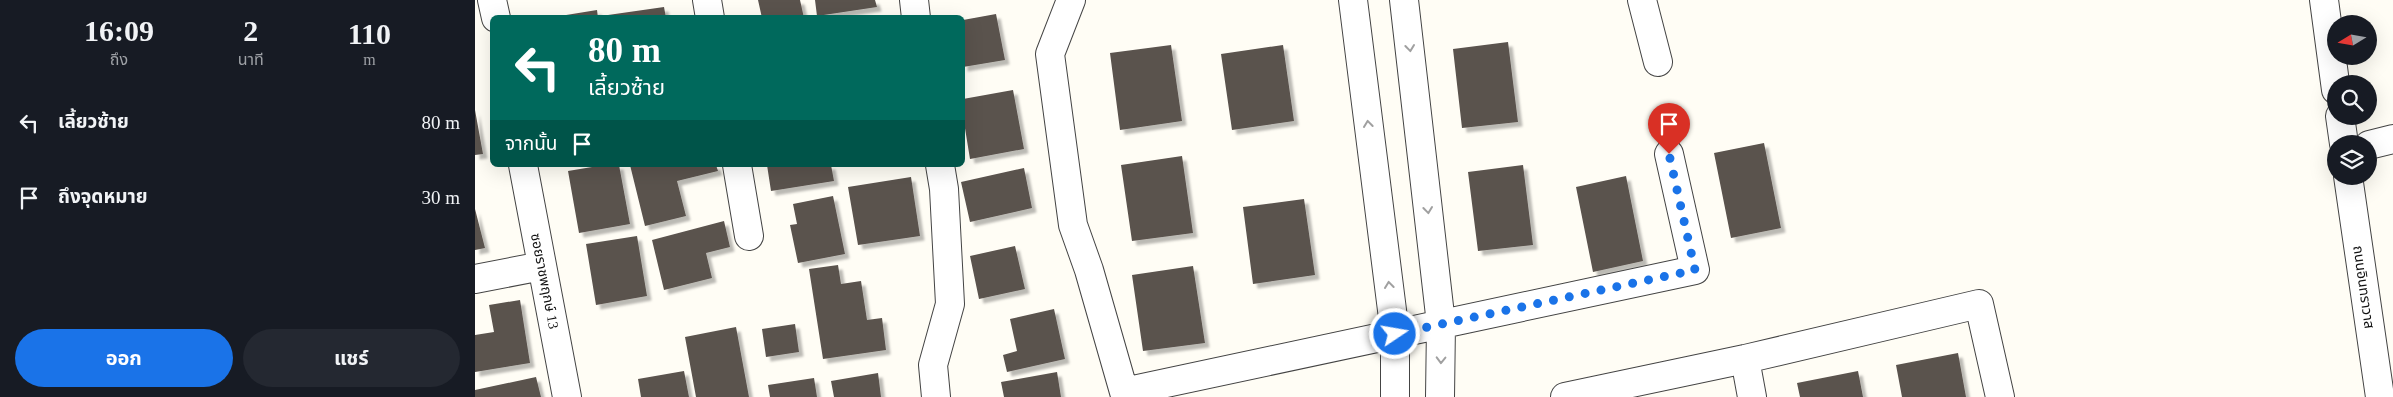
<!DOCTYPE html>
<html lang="th">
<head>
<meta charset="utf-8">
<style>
	:root { --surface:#171b24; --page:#242831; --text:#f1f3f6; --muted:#9ea1a6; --accent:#1a73e8 }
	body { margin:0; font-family:"Times New Roman","Noto Sans Thai",serif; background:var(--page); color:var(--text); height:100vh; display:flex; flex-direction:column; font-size:19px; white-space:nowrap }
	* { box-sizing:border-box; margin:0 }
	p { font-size:16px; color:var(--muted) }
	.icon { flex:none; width:28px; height:28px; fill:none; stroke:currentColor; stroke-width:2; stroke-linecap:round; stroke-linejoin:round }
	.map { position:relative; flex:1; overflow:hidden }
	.side { display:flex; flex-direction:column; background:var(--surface); width:475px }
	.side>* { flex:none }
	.hud { position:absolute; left:15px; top:15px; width:475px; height:152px; border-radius:8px; box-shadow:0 5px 20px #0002; background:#00695c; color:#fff; overflow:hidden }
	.needle { width:32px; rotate:259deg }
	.tools { position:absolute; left:1852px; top:15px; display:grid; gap:10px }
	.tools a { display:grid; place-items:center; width:50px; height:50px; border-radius:50%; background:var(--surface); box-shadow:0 5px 20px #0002; font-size:25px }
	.pin { position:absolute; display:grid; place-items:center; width:42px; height:42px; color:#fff; margin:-51px -21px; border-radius:50% 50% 50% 0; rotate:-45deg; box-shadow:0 0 5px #0007 }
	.pin .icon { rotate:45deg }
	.me { position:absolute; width:55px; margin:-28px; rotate:78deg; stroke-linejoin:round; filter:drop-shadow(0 0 4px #0008) }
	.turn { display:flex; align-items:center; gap:18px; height:105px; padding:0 15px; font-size:22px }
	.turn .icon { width:65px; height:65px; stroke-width:2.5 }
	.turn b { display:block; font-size:35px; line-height:42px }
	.then { display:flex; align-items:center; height:48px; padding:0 15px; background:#0003; gap:10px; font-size:19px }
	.eta { display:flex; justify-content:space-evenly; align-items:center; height:85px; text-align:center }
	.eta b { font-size:30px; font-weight:700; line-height:35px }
	.action { display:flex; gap:10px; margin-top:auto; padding:10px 15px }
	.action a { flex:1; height:58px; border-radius:30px; background:var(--accent); color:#fff; font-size:20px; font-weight:700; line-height:58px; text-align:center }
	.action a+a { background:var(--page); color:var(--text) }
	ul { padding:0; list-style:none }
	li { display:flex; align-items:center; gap:15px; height:75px; padding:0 15px }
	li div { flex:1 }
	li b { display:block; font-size:19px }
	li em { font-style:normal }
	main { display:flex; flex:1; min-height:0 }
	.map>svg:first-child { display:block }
	.building { fill:#5a524d; filter:url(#shadow) }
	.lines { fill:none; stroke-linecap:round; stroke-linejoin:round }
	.minor-casing { stroke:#444; stroke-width:30 }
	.tertiary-casing { stroke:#444; stroke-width:30 }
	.minor { stroke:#fff; stroke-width:28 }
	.tertiary { stroke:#fff; stroke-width:28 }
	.oneway { stroke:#a0a0a0 }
	.route { stroke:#1a73e8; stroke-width:9; stroke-dasharray:0 16.2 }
	.labels { text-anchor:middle; stroke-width:5; stroke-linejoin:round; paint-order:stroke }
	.street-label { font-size:14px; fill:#111; stroke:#fff }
</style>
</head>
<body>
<main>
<section class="side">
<div class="eta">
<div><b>16:09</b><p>ถึง</p></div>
<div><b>2</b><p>นาที</p></div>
<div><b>110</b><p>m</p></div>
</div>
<ul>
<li><svg class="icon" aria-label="left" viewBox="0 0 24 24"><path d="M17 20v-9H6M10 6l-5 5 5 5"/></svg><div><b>เลี้ยวซ้าย</b></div><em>80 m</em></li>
<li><svg class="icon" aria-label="arrive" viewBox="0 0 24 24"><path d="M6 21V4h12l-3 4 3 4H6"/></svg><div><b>ถึงจุดหมาย</b></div><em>30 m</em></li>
</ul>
<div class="action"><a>ออก</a><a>แชร์</a></div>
</section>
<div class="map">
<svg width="1918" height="397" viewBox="0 0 1918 397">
	<defs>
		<filter id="shadow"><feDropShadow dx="4.5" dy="4.5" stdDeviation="1" flood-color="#0004"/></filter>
	</defs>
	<rect width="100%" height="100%" fill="#fffdf5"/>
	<path class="building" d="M 283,0 L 325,0 L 329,18 L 287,18 Z
		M 340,0 L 400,0 L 402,7 L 342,16 Z
		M 189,7 L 191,18 L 126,18 L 126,16 Z
		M 122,10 L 123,18 L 86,18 L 85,16 Z
		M 521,14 L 530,60 L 488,67 L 488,20 Z
		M 1033,42 L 1043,122 L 987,128 L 978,49 Z
		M 696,45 L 707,121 L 645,130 L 635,53 Z
		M 808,45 L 819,121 L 757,130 L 746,54 Z
		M 538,90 L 549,149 L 495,159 L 488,116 L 488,99 Z
		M 0,110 L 8,154 L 0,155 Z
		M 1289,143 L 1306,228 L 1256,238 L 1239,153 Z
		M 707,156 L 718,233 L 657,241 L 646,165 Z
		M 129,165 L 144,165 L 155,224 L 104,233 L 93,171 Z
		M 155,165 L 241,165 L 243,171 L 202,181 L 211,216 L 170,226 Z
		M 292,165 L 356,165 L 359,181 L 296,191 Z
		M 1048,165 L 1058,245 L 1003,251 L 993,172 Z
		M 549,168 L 557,208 L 495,222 L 486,182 Z
		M 1151,176 L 1168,261 L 1118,272 L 1101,187 Z
		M 436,177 L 445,236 L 383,245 L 373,187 Z
		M 358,196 L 370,254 L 323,263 L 315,225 L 322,224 L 318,204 Z
		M 829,199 L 840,275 L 778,284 L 768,207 Z
		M 0,209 L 10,248 L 0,250 Z
		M 249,221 L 255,247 L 231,253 L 237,278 L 189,290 L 177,240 Z
		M 162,236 L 172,296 L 121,305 L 111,244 Z
		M 540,246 L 550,289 L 504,299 L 495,256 Z
		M 363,265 L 366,284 L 386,281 L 392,320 L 407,318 L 411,350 L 348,359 L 334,269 Z
		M 718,266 L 730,343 L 668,351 L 657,275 Z
		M 45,300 L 55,363 L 0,372 L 0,335 L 19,332 L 14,305 Z
		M 579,309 L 590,359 L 532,372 L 528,355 L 542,351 L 535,319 Z
		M 320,324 L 324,352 L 291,357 L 287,329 Z
		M 261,327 L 274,397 L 221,397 L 210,337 Z
		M 1483,353 L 1491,397 L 1427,397 L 1421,365 Z
		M 209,371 L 214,397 L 166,397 L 163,379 Z
		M 1383,371 L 1388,397 L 1325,397 L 1322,383 Z
		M 582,372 L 586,397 L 529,397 L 526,382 Z
		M 403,373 L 406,397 L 359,397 L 356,381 Z
		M 61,377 L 66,397 L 0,397 L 0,390 Z
		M 339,378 L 342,397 L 295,397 L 293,385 Z"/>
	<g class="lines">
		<defs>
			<path id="minor" d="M 17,0 L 21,18
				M 232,0 L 235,18
				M 439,0 L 441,18
				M 596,0 L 575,54 L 598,225 L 614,270 L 649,392 L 1220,270 L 1194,154
				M 878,0 L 920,334 L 920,397
				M 929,0 L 966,324 L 965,397
				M 1167,0 L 1183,62
				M 1894,145 L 1918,139
				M 48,165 L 92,397
				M 262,165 L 274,236
				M 0,279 L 67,266
				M 1270,359 L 1277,397
				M 461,397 L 458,365 L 475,304 L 469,189 L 465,165
				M 1090,397 L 1270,359 L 1504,304 L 1525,397"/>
			<path id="tertiary" d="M 1849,0 L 1861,90
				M 1865,116 L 1869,144
				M 1873,176 L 1905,397"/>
		</defs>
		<use href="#minor" class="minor-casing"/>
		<use href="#tertiary" class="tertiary-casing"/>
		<use href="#minor" class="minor"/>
		<use href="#tertiary" class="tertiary"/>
	</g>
	<defs><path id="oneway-chevron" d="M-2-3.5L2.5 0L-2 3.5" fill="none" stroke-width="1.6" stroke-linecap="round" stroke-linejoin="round" transform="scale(1.25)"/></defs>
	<g class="oneway">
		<use href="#oneway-chevron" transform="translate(935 48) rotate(83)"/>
		<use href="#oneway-chevron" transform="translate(893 124) rotate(-97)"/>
		<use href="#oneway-chevron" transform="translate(953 210) rotate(83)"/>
		<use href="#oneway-chevron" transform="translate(914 285) rotate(-97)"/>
		<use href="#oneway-chevron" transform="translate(966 360) rotate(91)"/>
	</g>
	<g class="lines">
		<path class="route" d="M 920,334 L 1220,270 L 1194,154"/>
	</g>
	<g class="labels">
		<g class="street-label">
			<text transform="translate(70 281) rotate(79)" y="5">ซอยราชพฤกษ์ 13</text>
			<text transform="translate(1889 287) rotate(82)" y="5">ถนนอินทราวาส</text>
		</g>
	</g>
</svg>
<div class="tools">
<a><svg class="needle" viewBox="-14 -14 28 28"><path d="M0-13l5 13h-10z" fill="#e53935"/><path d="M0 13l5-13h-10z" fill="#9ea1a6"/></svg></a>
<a><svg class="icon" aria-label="search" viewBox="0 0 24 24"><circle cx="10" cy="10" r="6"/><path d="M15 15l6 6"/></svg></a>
<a><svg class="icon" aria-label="layers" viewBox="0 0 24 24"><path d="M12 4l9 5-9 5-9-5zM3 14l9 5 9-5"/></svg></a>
</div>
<div class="pin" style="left:1194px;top:154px;background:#d93025"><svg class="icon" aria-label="arrive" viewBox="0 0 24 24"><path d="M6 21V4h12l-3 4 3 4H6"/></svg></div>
<svg class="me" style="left:920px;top:334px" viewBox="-20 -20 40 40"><circle r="17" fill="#1a73e8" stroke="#fff" stroke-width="3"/><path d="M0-11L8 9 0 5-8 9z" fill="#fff"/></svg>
<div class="hud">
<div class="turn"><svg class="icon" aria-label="left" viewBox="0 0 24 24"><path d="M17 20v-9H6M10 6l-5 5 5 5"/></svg><div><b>80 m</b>เลี้ยวซ้าย</div></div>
<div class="then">จากนั้น<svg class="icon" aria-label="arrive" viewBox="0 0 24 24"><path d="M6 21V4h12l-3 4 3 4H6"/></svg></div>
</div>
</div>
</main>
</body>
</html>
